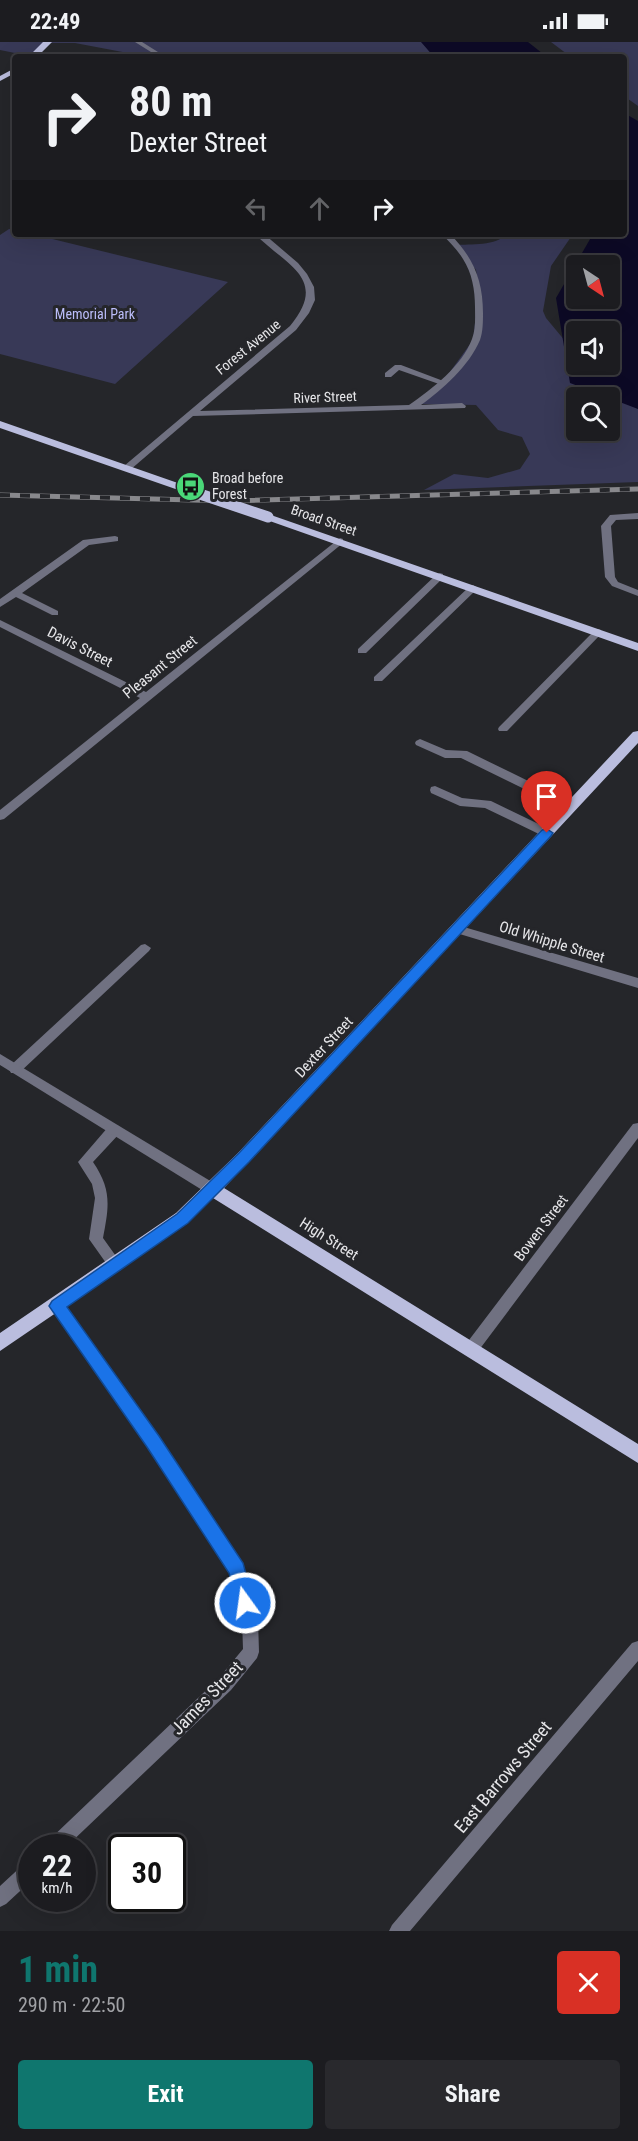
<!DOCTYPE html>
<html lang="en">
<head>
<meta charset="utf-8">
<style>
	:root { --surface:#1c1c20; --page:#29292d; --text:#f1f3f6; --muted:#a0a1a5; --line:#3a3a3e; --accent:#0f766e }
	body { margin:0; font-family:"Roboto Condensed",sans-serif; background:var(--page); color:var(--text); height:100vh; display:flex; flex-direction:column; font-size:22px; white-space:nowrap }
	* { box-sizing:border-box; margin:0 }
	p { font-size:20px; color:var(--muted) }
	.icon { flex:none; width:33px; height:33px; fill:none; stroke:currentColor; stroke-width:2; stroke-linecap:round; stroke-linejoin:round }
	.map { position:relative; height:1889px; overflow:hidden }
	.side { display:flex; flex-direction:column; background:var(--surface); flex:1 }
	.side>* { flex:none }
	.top-card { position:absolute; left:12px; top:12px; width:615px; height:183px; border-radius:6px; box-shadow:0 6px 24px #0002,0 0 0 2px var(--line); background:#1c1c20; color:var(--text); overflow:hidden }
	.needle { width:39px; rotate:144deg }
	.tools { position:absolute; left:566px; top:213px; display:grid; gap:12px }
	.tools a { display:grid; place-items:center; width:54px; height:54px; border-radius:6px; background:var(--surface); box-shadow:0 6px 24px #0002,0 0 0 2px var(--line); font-size:30px }
	.speed { position:absolute; left:18px; top:1792px; display:flex; gap:12px; font-size:30px; font-weight:700; text-align:center }
	.speed>* { display:grid; place-content:center; width:78px; height:78px; border-radius:50%; background:var(--surface); box-shadow:0 6px 24px #0002,0 0 0 2px var(--line); line-height:1 }
	.speed small { font-size:15px; font-weight:400 }
	.speed .limit { border:3px solid #111; border-radius:9px; background:#fff; color:#111 }
	.pin { position:absolute; display:grid; place-items:center; width:51px; height:51px; color:#fff; margin:-62px -26px; border-radius:50% 50% 50% 0; rotate:-45deg; box-shadow:0 0 6px #0007 }
	.pin .icon { rotate:45deg }
	.me { position:absolute; width:66px; margin:-33px; rotate:346deg; stroke-linejoin:round; filter:drop-shadow(0 0 4px #0008) }
	.turn { display:flex; align-items:center; gap:21px; height:126px; padding:0 18px; font-size:27px }
	.turn .icon { width:78px; height:78px; stroke-width:2.5 }
	.turn b { display:block; font-size:42px; line-height:51px }
	.lanes { display:flex; align-items:center; height:57px; padding:0 18px; background:#0003; justify-content:center; gap:30px; direction:ltr }
	.lanes .off { opacity:.35 }
	.round { display:grid; place-items:center; flex:none; width:63px; height:63px; border-radius:6px; background:var(--page) }
	.overview { display:flex; align-items:center; justify-content:space-between; height:102px; padding:0 18px }
	h1 { font-size:36px; font-weight:700; line-height:45px; color:var(--accent) }
	.cta { display:flex; gap:12px; margin-top:auto; padding:12px 18px }
	.cta a { flex:1; height:69px; border-radius:6px; background:var(--accent); color:#fff; font-size:24px; font-weight:700; line-height:69px; text-align:center }
	.cta a+a { background:var(--page); color:var(--text) }
	.status { display:flex; justify-content:space-between; align-items:center; height:42px; padding:0 30px; background:var(--surface); direction:ltr }
	.status svg { height:16px; fill:currentColor }
	.map>svg:first-child { display:block }
	.green { fill:#383957; fill-rule:evenodd }
	.water { fill:#0d0a26; fill-rule:evenodd }
	.lines { fill:none; stroke-linecap:round; stroke-linejoin:round }
	.service { fill:#707181; fill-rule:evenodd }
	.minor { fill:#707181; fill-rule:evenodd }
	.tertiary { fill:#707181; fill-rule:evenodd }
	.primary { fill:#babdde; fill-rule:evenodd }
	.rail-casing { stroke:#88888c; stroke-width:5 }
	.rail { stroke:#25262a; stroke-width:4; stroke-dasharray:10; stroke-linecap:butt }
	.primary-bridge { stroke:#babdde; stroke-width:11 }
	.route { fill:#1a73e8; stroke:#114b97; stroke-width:1.5 }
	.labels { text-anchor:middle; stroke-width:6; stroke-linejoin:round; paint-order:stroke }
	.far-park-label { font-size:14px; fill:#bcbefb; stroke:#25262a }
	.far-street-label { font-size:14px; fill:#e6e6e9; stroke:#25262a }
	.far-poi-label { font-size:14px; fill:#e6e6e9; stroke:#25262a; text-anchor:start }
	.street-label { font-size:15px; fill:#e6e6e9; stroke:#25262a }
	.near-street-label { font-size:18px; fill:#e6e6e9; stroke:#25262a }
</style>
</head>
<body>
<div class="status"><b>22:49</b><svg viewBox="0 0 49 12"><path d="M0 12V9h3v3zM5 12V6h3v6zM10 12V3h3v9zM15 12V0h3v12zM26 1h20v11H26zM47 4h2v5h-2z"/></svg></div>
<div class="map">
<svg width="638" height="1889" viewBox="0 0 638 1889">
	<rect width="100%" height="100%" fill="#25262a"/>
	<path class="green" d="M 0,0 L 428,0 L 442,15 L 149,15 L 75,1 L 48,1 L 30,14 L 0,8 Z
		M 551,0 L 638,0 L 638,64 L 624,54 L 624,15 L 571,15 Z
		M 9,187 L 15,188 L 15,192 L 32,192 L 228,240 L 115,342 L 0,312 L 0,193 Z
		M 506,192 L 573,192 L 551,224 L 543,269 L 546,276 L 576,312 L 576,322 L 638,367 L 638,440 L 424,448 L 454,432 L 488,436 L 520,427 L 530,412 L 522,395 L 498,388 L 476,363 L 420,362 L 434,352 L 473,298 L 479,245 L 476,228 L 456,203 C 470,202 497,204 506,192 ZM 576,356 L 609,356 L 609,388 L 576,388 Z"/>
	<path class="water" d="M 421,0 L 528,0 L 547,15 L 434,15 Z
		M 624,71 L 638,79 L 638,367 L 570,341 L 556,256 L 593,192 L 624,192 ZM 576,224 L 609,224 L 609,256 L 576,256 ZM 576,290 L 609,290 L 609,322 L 576,322 Z"/>
	<g class="lines">
		<path class="service" d="M 135,0 L 142,0 L 166,15 L 159,15 Z
			M 395,323 L 401,323 L 446,340 L 439,342 L 399,328 L 391,335 L 385,335 L 385,331 Z
			M 638,471 L 638,477 L 616,478 L 611,484 L 615,535 L 618,540 L 638,548 L 638,554 L 612,544 L 605,535 L 601,484 L 610,473 Z
			M 115,494 L 118,495 L 118,499 L 89,503 L 22,551 L 58,569 L 58,573 L 52,573 L 16,555 L 0,565 L 0,557 L 83,498 Z
			M 440,531 L 443,532 L 443,536 L 366,611 L 358,611 L 358,607 L 437,532 Z
			M 473,543 L 478,546 L 476,548 L 382,639 L 374,639 L 374,635 L 470,544 Z
			M 598,587 L 601,588 L 601,592 L 507,689 L 499,689 L 498,687 L 499,685 L 595,588 Z
			M 420,697 L 446,708 L 467,709 L 575,762 L 576,765 L 575,768 L 567,768 L 461,716 L 445,716 L 416,703 L 415,701 L 416,699 Z
			M 435,744 L 462,756 L 491,759 L 551,788 L 553,791 L 551,794 L 543,794 L 485,766 L 460,764 L 431,751 L 430,748 L 431,745 Z
			M 145,902 L 151,906 L 149,909 L 19,1031 L 11,1031 L 9,1027 L 11,1023 L 141,903 Z
			M 114,1083 L 119,1084 L 120,1088 L 119,1092 L 93,1120 C 112,1148 109,1164 103,1196 L 123,1224 L 121,1228 L 116,1230 L 111,1228 L 89,1197 L 95,1156 L 92,1142 L 78,1120 L 109,1084 Z"/>
		<path class="minor" d="M 255,192 L 264,192 L 298,221 L 307,232 L 314,245 L 315,258 L 309,271 L 296,288 L 200,369 L 409,363 C 432,347 462,324 472,297 C 476,287 475,275 475,265 C 475,248 472,231 463,217 C 457,207 449,200 442,192 L 450,192 C 473,215 483,238 483,271 C 483,279 483,290 480,298 C 469,324 443,347 421,363 L 462,361 L 466,364 L 465,366 L 193,374 L 130,428 L 124,428 L 124,424 L 290,284 C 330,236 285,223 255,192 Z
			M 340,496 L 343,497 L 343,501 L 4,777 L 0,778 L 0,768 L 140,656 L 0,585 L 0,578 L 146,650 Z
			M 457,883 L 638,936 L 638,946 L 453,890 L 451,887 Z
			M 638,1081 L 638,1096 L 476,1312 L 471,1313 L 466,1312 L 464,1307 L 466,1302 L 633,1082 Z
			M 57,1258 L 62,1260 L 158,1395 L 242,1522 L 258,1578 L 259,1610 L 257,1616 L 231,1648 L 65,1806 L 44,1806 L 47,1800 L 219,1636 L 243,1607 L 242,1578 L 230,1530 L 148,1405 L 52,1268 L 50,1264 L 52,1260 Z
			M 638,1599 L 638,1619 L 410,1889 L 389,1889 L 392,1883 L 632,1601 Z
			M 32,1818 L 32,1838 L 6,1862 L 0,1865 L 0,1844 L 26,1820 Z"/>
		<path class="tertiary" d="M 0,1012 L 217,1143 L 219,1147 L 217,1151 L 212,1153 L 207,1151 L 0,1023 Z"/>
		<path class="primary" d="M 43,0 L 52,0 L 37,15 L 28,15 Z
			M 15,26 L 15,31 L 0,39 L 0,34 Z
			M 0,379 L 195,447 L 197,449 L 191,452 L 187,451 L 0,386 Z
			M 268,472 L 638,601 L 638,609 L 264,477 L 264,473 Z
			M 638,689 L 638,701 L 224,1146 L 638,1402 L 638,1421 L 213,1156 L 188,1181 L 0,1309 L 0,1291 L 176,1171 L 238,1111 L 633,690 Z"/>
		<defs>
			<path id="rail" d="M 0,453 L 231,459 L 638,447"/>
		</defs>
		<use href="#rail" class="rail-casing"/>
		<use href="#rail" class="rail"/>
		<path class="primary-bridge" d="M 191,449 L 268,475"/>
	</g>
	<path class="route" d="M 547,787 L 553,791 L 551,794 L 249,1120 L 188,1181 L 67,1265 L 159,1394 L 243,1521 L 254,1561 L 252,1568 L 245,1570 L 239,1568 L 229,1531 L 147,1405 L 49,1264 L 52,1259 L 177,1172 L 239,1111 L 542,788 Z"/>
	<defs>
		<symbol id="bus-disc" viewBox="-11 -11 22 22"><circle r="9.5" fill="#4ad778" stroke="#25262a"/><path d="M-5-6H5V4H4V6H2V4H-2V6H-4V4H-5ZM-3.5-4V0h7V-4ZM-3.5 1.2v1.5H-2V1.2ZM2 1.2v1.5H3.5V1.2Z" fill="#111"/></symbol>
	</defs>
	<g fill-rule="evenodd">
		<use href="#bus-disc" x="174" y="428" width="33" height="33"/>
	</g>
	<g class="labels">
		<g class="far-park-label">
			<text x="95" y="277">Memorial Park</text>
		</g>
		<g class="far-street-label">
			<text transform="translate(248 305) rotate(-39)" y="5">Forest Avenue</text>
			<text transform="translate(325 355) rotate(-2)" y="5">River Street</text>
			<text transform="translate(324 478) rotate(19)" y="5">Broad Street</text>
		</g>
		<g class="far-poi-label">
			<text x="212" y="441">Broad before<tspan x="212" dy="16">Forest</tspan></text>
		</g>
		<g class="street-label">
			<text transform="translate(80 605) rotate(27)" y="5">Davis Street</text>
			<text transform="translate(160 625) rotate(-39)" y="5">Pleasant Street</text>
			<text transform="translate(552 900) rotate(17)" y="5">Old Whipple Street</text>
			<text transform="translate(324 1005) rotate(-47)" y="5">Dexter Street</text>
			<text transform="translate(541 1186) rotate(-53)" y="5">Bowen Street</text>
			<text transform="translate(329 1197) rotate(32)" y="5">High Street</text>
		</g>
		<g class="near-street-label">
			<text transform="translate(207 1656) rotate(-46)" y="6">James Street</text>
			<text transform="translate(503 1735) rotate(-50)" y="6">East Barrows Street</text>
		</g>
	</g>
</svg>
<div class="tools">
<a><svg class="needle" viewBox="-14 -14 28 28"><path d="M0-13l5 13h-10z" fill="#e53935"/><path d="M0 13l5-13h-10z" fill="#a0a1a5"/></svg></a>
<a><svg class="icon" aria-label="sound" viewBox="0 0 24 24"><path d="M4 9h4l5-4v14l-5-4H4zM17 9q2 3 0 6"/></svg></a>
<a><svg class="icon" aria-label="search" viewBox="0 0 24 24"><circle cx="10" cy="10" r="6"/><path d="M15 15l6 6"/></svg></a>
</div>
<div class="speed"><div>22<small>km/h</small></div><div class="limit">30</div></div>
<div class="pin" style="left:547px;top:791px;background:#d93025"><svg class="icon" aria-label="arrive" viewBox="0 0 24 24"><path d="M6 21V4h12l-3 4 3 4H6"/></svg></div>
<svg class="me" style="left:245px;top:1561px" viewBox="-20 -20 40 40"><circle r="17" fill="#1a73e8" stroke="#fff" stroke-width="3"/><path d="M0-11L8 9 0 5-8 9z" fill="#fff"/></svg>
<div class="top-card">
<div class="turn"><svg class="icon" aria-label="right" viewBox="0 0 24 24"><path d="M7 20v-9h11M14 6l5 5-5 5"/></svg><div><b>80 m</b>Dexter Street</div></div>
<div class="lanes"><svg class="icon off" aria-label="left" viewBox="0 0 24 24"><path d="M17 20v-9H6M10 6l-5 5 5 5"/></svg><svg class="icon off" aria-label="ahead" viewBox="0 0 24 24"><path d="M12 20V5M6 11l6-6 6 6"/></svg><svg class="icon" aria-label="right" viewBox="0 0 24 24"><path d="M7 20v-9h11M14 6l5 5-5 5"/></svg></div>
</div>
</div>
<section class="side">
<div class="overview"><div><h1>1 min</h1><p>290 m · 22:50</p></div><a class="round" style="background:#d93025;color:#fff"><svg class="icon" aria-label="close" viewBox="0 0 24 24"><path d="M6 6l12 12M18 6L6 18"/></svg></a></div>
<div class="cta"><a>Exit</a><a>Share</a></div>
</section>
</body>
</html>
